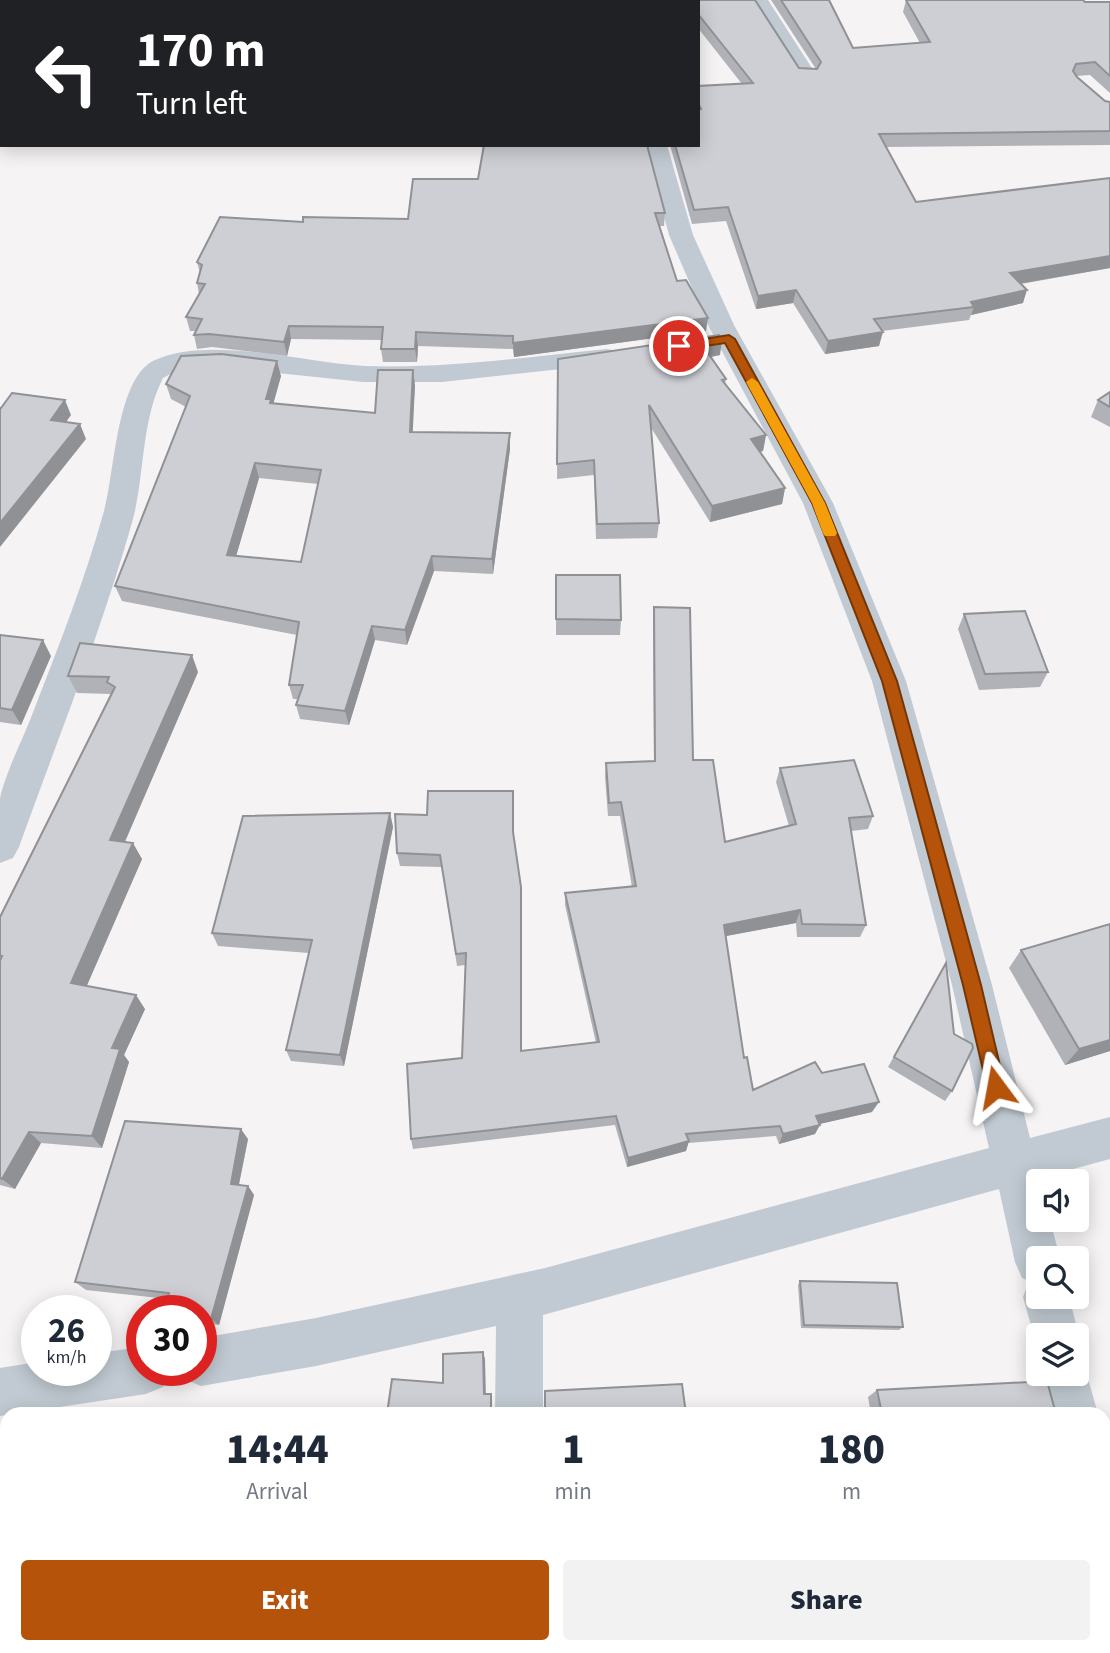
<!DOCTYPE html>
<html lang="en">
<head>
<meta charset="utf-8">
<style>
	:root { --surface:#fff; --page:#f2f2f3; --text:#1f2937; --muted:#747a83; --accent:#b45309 }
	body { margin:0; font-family:"Source Sans 3",sans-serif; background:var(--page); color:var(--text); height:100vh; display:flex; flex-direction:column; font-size:26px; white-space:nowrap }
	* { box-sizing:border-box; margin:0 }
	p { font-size:23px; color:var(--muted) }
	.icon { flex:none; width:38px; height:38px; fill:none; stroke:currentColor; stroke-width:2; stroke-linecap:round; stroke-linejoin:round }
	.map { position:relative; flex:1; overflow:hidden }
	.drawer { position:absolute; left:0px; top:1407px; width:1111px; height:247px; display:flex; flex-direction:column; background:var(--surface); border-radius:21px 21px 0 0; box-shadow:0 4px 18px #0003 }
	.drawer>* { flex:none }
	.top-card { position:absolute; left:0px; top:0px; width:700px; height:147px; box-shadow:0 4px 18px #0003; background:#202124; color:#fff; overflow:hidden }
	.controls { position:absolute; left:1026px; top:1169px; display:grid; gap:14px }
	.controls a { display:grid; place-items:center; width:63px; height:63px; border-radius:7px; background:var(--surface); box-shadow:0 4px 18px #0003; font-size:35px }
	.speed { position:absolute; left:21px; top:1295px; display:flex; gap:14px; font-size:35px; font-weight:700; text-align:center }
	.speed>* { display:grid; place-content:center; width:91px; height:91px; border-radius:50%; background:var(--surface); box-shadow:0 4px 18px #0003; line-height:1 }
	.speed small { font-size:18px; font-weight:400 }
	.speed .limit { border:10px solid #d22; background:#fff; color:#111 }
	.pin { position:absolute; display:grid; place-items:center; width:60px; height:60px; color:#fff; margin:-30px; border:4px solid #fff; border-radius:50%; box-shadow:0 2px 7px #0007 }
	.me { position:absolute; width:77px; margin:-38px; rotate:347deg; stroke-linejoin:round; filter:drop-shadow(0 0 5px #0008) }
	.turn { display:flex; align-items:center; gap:24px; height:147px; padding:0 21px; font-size:32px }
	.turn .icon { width:91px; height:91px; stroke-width:2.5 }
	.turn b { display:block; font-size:49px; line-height:60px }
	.eta { display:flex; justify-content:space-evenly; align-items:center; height:119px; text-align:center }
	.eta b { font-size:42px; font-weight:800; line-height:49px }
	.cta { display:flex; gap:14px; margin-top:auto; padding:14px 21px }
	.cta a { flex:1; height:80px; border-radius:7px; background:var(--accent); color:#fff; font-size:28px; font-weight:800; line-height:80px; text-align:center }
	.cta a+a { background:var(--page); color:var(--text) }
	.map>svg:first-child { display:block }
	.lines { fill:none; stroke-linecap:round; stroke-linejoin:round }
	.minor { fill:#c1cad2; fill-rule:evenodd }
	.wall { fill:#b0b2b7; fill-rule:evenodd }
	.shaded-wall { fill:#909195 }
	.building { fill:#cdcfd5; stroke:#909195; stroke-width:2; fill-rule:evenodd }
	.route { fill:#b45309; stroke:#753606; stroke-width:2 }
	.slow { fill:#f59e0b }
</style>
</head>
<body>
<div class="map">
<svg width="1110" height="1653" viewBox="0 0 1110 1653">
	<rect width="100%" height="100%" fill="#f5f3f3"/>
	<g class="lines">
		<path class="minor" d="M 602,0 L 622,0 L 623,2 L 603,2 Z
			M 748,0 L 768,0 L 817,76 L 813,80 L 799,80 Z
			M 645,145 L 667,145 L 693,235 L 734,325 L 833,503 L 906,681 L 992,985 L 1030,1138 L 1110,1117 L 1110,1159 L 1040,1178 L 1041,1181 L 1038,1181 L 1038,1220 L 1050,1220 L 1060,1258 L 1038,1258 L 1038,1297 L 1069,1297 L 1079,1335 L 1076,1341 L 1076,1335 L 1038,1335 L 1038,1350 L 1023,1297 L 1029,1281 L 1022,1278 L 1015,1262 L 999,1189 L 543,1315 L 543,1414 L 495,1414 L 496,1326 L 316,1366 L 201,1386 L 184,1379 L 180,1370 L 201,1370 L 201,1338 L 316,1318 L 545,1268 L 989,1148 L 952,985 L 872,681 L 803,503 L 708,325 L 669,235 Z
			M 607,349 L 617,351 L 621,357 L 617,363 L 442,382 L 363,382 L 212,366 L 180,369 L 163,378 C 141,421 145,473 133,519 C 102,630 58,738 19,847 L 13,858 L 0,863 C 0,842 0,819 0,799 C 4,776 23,739 32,715 C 58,648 85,580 104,511 C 115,473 116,377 155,360 C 210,335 304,363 365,366 C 446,369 526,357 607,349 Z
			M 142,1347 L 142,1370 L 170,1370 L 163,1387 L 146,1394 L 0,1416 L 0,1368 L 37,1362 L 37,1370 L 96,1370 L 96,1353 Z
			M 1076,1355 L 1082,1357 L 1098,1414 L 1050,1414 L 1041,1374 L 1076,1374 Z
			M 1104,1513 L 1110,1516 L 1110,1589 L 1104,1587 Z
			M 494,1647 L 548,1647 L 548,1653 L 494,1653 Z"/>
	</g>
	<path class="wall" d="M 661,0 L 755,0 L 799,68 L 816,69 L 771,0 L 829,0 L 853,48 L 920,43 L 903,12 L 906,0 L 1110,2 L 1110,93 L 1090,75 L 1076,76 L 1105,101 L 1110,102 L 1110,145 L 886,147 L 916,202 L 1110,178 L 1110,268 L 1021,284 L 1023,303 L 971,315 L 969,320 L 882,331 L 879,346 L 825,354 L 793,303 L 756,309 L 726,221 L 692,224 L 670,145 L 698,145 L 698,86 L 742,84 L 698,28 L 698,2 L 664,2 Z
		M 478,179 L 665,213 L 664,226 L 660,226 L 677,281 L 706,331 L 514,357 L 513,349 L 418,346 L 417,362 L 383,362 L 381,349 L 382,340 L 291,339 L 287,356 L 212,347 L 197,349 L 194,335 L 196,331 L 190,331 L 186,317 L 199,294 L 197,283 L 200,273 L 197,262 L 303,222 L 408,219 Z
		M 720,355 L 711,357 L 726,379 L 725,384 L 766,435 L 763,451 L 760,452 L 785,488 L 782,504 L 710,522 L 650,426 L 659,523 L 657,538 L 596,539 L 594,475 L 557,479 L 558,359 Z
		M 281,376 L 273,403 L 375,413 L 415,385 L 412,432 L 510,433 L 510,449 L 493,574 L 434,571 L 407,645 L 375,640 L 349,725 L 300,719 L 296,705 L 298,699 L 293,699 L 289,685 L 297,635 L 122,601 L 115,586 L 186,407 L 171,399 L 166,384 ZM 259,478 L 318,484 L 301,562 L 236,556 Z
		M 1110,392 L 1110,427 L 1091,417 L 1098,400 Z
		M 556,575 L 621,620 L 620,635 L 556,635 Z
		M 654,607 L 693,760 L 725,842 L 789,826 L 776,782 L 780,768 L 873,816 L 868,829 L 851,831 L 866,925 L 860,937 L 797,937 L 796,923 L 725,936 L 744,1058 L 753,1090 L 822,1073 L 872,1112 L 819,1124 L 815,1134 L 779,1144 L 776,1136 L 688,1143 L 686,1151 L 627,1167 L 615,1125 L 413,1149 L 411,1139 L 462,1058 L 465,965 L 457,966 L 442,867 L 400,866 L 397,853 L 427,815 L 514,804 L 513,836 L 521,887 L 522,900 L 521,1051 L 596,1043 L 565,905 L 565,893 L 632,887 L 620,816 L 608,816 L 605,776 L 606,763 L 654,761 L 653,622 Z
		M 964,614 L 1048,672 L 1040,687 L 979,690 L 958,629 Z
		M 0,635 L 51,656 L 21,725 L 0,722 Z
		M 198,672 L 125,842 L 142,859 L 86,986 L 145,1009 L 124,1055 L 129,1062 L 102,1148 L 41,1143 L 15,1189 L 0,1185 L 0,917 L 111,694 L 77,693 L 68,676 Z
		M 390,813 L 393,827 L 344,1066 L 291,1061 L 286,1050 L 309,953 L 218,946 L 212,933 Z
		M 1110,924 L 1110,1051 L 1065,1065 L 1009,968 L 1021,950 Z
		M 946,963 L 952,1091 L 945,1101 L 888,1067 Z
		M 248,1139 L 239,1185 L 248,1186 L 254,1195 L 219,1325 L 201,1323 L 201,1311 L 168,1299 L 86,1290 L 75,1282 Z
		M 800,1281 L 903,1327 L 899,1330 L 801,1328 L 798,1285 Z
		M 877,1390 L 1056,1414 L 871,1414 L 868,1397 Z
		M 951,1647 L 1009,1647 L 965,1651 L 952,1651 Z"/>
	<path class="shaded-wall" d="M 565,0 L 601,0 L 601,2 L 565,2 Z
		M 1110,256 L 1110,268 L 1006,286 L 1010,273 Z
		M 796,290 L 793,303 L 756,309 L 758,296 Z
		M 1027,290 L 1023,303 L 971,315 L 974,307 L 971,302 Z
		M 708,318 L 706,331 L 514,357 L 513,343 Z
		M 289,326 L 291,339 L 287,356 L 284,342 Z
		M 416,332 L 418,346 L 417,362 L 415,349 Z
		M 883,332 L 879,346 L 825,354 L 828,341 Z
		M 722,340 L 720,355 L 699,359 L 701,343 Z
		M 277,361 L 281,376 L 273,405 L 266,399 Z
		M 413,370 L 415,385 L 412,448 L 410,432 Z
		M 65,400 L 71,415 L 57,435 L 51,420 Z
		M 80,424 L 86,439 L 0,547 L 0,523 Z
		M 510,433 L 510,449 L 493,574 L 492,559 Z
		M 766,435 L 763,451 L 749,455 L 751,439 Z
		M 255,463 L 259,478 L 232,570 L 227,555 Z
		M 785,488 L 782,504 L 710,522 L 712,506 Z
		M 432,556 L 434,571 L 407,645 L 405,630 Z
		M 372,626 L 375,640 L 349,725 L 345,711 Z
		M 43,640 L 51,656 L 21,725 L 12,710 Z
		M 192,655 L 198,672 L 119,855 L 110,840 Z
		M 390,813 L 393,827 L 344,1066 L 340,1055 Z
		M 133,843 L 142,859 L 82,997 L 71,983 Z
		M 521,887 L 522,900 L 521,1062 Z
		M 800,910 L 796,923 L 721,937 L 724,925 Z
		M 136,995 L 145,1009 L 124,1055 L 129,1062 L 102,1148 L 92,1136 L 112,1048 Z
		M 1110,1040 L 1110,1051 L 1065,1065 L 1079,1049 Z
		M 879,1102 L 872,1112 L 811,1126 L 816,1116 Z
		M 820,1125 L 815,1134 L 779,1144 L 783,1134 Z
		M 241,1129 L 248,1139 L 237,1193 L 231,1184 Z
		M 29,1132 L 41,1143 L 15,1189 L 2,1179 Z
		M 689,1141 L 686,1151 L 627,1167 L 628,1158 Z
		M 248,1186 L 254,1195 L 219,1325 L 211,1319 Z
		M 483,1352 L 485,1359 L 486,1400 L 484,1394 Z
		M 442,1647 L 445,1647 L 446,1653 L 443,1653 Z"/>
	<path class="building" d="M 333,0 L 570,0 L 571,2 L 333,2 Z
		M 682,0 L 755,0 L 799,68 L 817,69 L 821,62 L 781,0 L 829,0 L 853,48 L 930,42 L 906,0 L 1083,0 L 1085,2 L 1110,2 L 1110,76 L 1095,62 L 1076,64 L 1073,71 L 1077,77 L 1105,101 L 1110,102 L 1110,131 L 879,134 L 916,202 L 1110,178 L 1110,256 L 1010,273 L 1027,290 L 971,302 L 974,307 L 874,319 L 883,332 L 828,341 L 796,290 L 758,296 L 728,207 L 694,210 L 675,145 L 698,145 L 698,110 L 701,109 L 698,103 L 698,86 L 753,83 L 698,14 L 698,2 L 685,2 Z
		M 484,145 L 647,145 L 665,213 L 655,213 L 677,281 L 686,280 L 708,318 L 513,343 L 513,336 L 416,332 L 415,349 L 381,349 L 383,327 L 289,326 L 284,342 L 209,334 L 194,335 L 202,319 L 186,317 L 205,284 L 197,283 L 202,265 L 197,262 L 220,217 L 303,222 L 303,217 L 408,219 L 413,179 L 478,179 Z
		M 719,335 L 722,340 L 701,343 L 726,379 L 722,380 L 766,435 L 751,439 L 785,488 L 712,506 L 649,405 L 659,523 L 597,524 L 594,460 L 557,464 L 558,359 Z
		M 221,354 L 277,361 L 266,399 L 271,399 L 270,403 L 375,413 L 378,370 L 413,370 L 410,432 L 510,433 L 492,559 L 432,556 L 405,630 L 372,626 L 345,711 L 296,705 L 303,685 L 289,685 L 299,622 L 115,586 L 190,396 L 166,384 L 181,356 ZM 255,463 L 321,470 L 301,562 L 227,555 Z
		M 1110,392 L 1110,407 L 1098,400 Z
		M 12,393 L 65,400 L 51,420 L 80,424 L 0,523 L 0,408 L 1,408 Z
		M 556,575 L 620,575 L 621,620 L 556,619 Z
		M 654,607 L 690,608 L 693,760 L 713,760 L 725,842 L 796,824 L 780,768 L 854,760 L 873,816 L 849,818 L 866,925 L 802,924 L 800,910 L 724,925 L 744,1058 L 747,1057 L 753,1090 L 815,1062 L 822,1073 L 864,1064 L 879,1102 L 816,1116 L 820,1125 L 783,1134 L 780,1126 L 686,1134 L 689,1141 L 628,1158 L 616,1116 L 411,1139 L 407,1064 L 462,1058 L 466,953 L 456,954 L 440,855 L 397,853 L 395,814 L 427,815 L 428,791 L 513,791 L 513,832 L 521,887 L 521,1051 L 599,1042 L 565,893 L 636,886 L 621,802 L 609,803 L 606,763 L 655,761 Z
		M 1025,611 L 1048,672 L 985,674 L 964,614 Z
		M 0,635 L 43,640 L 12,710 L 0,708 Z
		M 80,643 L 192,655 L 110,840 L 133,843 L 71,983 L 136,995 L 112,1048 L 120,1049 L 92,1136 L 29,1132 L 2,1179 L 0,1178 L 0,961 L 2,956 L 0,956 L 0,917 L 115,687 L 107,682 L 109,677 L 68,676 Z
		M 390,813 L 340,1055 L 286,1050 L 312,940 L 212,933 L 243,816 Z
		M 1110,924 L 1110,1040 L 1079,1049 L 1021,950 Z
		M 946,963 L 954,1034 L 972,1044 L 973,1048 L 952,1091 L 894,1057 Z
		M 125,1121 L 241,1129 L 231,1184 L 248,1186 L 211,1319 L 201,1317 L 201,1311 L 164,1311 L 169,1293 L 75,1282 Z
		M 800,1281 L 897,1283 L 903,1327 L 804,1325 Z
		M 483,1352 L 484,1394 L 491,1394 L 491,1409 L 494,1411 L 543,1411 L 545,1409 L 545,1391 L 682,1384 L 686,1414 L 387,1414 L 392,1379 L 443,1383 L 443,1354 Z
		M 1047,1381 L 1056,1414 L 882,1414 L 877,1390 Z
		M 7,1585 L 7,1647 L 442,1647 L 443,1653 L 0,1653 L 0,1589 Z
		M 610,1647 L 805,1647 L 807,1653 L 612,1653 Z
		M 964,1647 L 1009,1647 L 965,1651 Z"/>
	<path class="route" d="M 729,335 L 735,339 L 825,503 L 897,681 L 981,985 L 1005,1087 L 1003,1093 L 996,1096 L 990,1093 L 987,1087 L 963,985 L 882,681 L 812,503 L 725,343 L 679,350 L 673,346 L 679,343 Z"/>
	<path class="slow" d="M 752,378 L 758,382 L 825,503 L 837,533 L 835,536 L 825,536 L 823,533 L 812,503 L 746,382 Z"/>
</svg>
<div class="controls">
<a><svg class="icon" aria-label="sound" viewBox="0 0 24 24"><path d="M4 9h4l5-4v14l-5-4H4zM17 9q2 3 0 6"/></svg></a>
<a><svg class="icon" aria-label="search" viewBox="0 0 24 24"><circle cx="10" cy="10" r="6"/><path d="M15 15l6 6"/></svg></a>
<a><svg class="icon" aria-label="layers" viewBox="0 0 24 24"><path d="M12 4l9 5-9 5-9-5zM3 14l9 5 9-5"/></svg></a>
</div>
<div class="speed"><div>26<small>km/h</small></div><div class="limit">30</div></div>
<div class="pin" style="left:679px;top:346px;background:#d93025"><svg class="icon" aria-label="arrive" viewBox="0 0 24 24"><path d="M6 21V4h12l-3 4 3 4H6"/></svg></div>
<svg class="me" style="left:996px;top:1087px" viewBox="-20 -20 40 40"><path d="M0-17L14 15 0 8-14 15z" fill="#b45309" stroke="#fff" stroke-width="4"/></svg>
<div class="top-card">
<div class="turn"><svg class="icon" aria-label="left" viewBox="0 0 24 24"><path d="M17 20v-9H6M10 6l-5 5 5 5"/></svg><div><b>170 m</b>Turn left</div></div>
</div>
<section class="drawer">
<div class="eta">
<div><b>14:44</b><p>Arrival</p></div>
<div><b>1</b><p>min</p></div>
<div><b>180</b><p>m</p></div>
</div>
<div class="cta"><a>Exit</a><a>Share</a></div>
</section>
</div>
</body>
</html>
